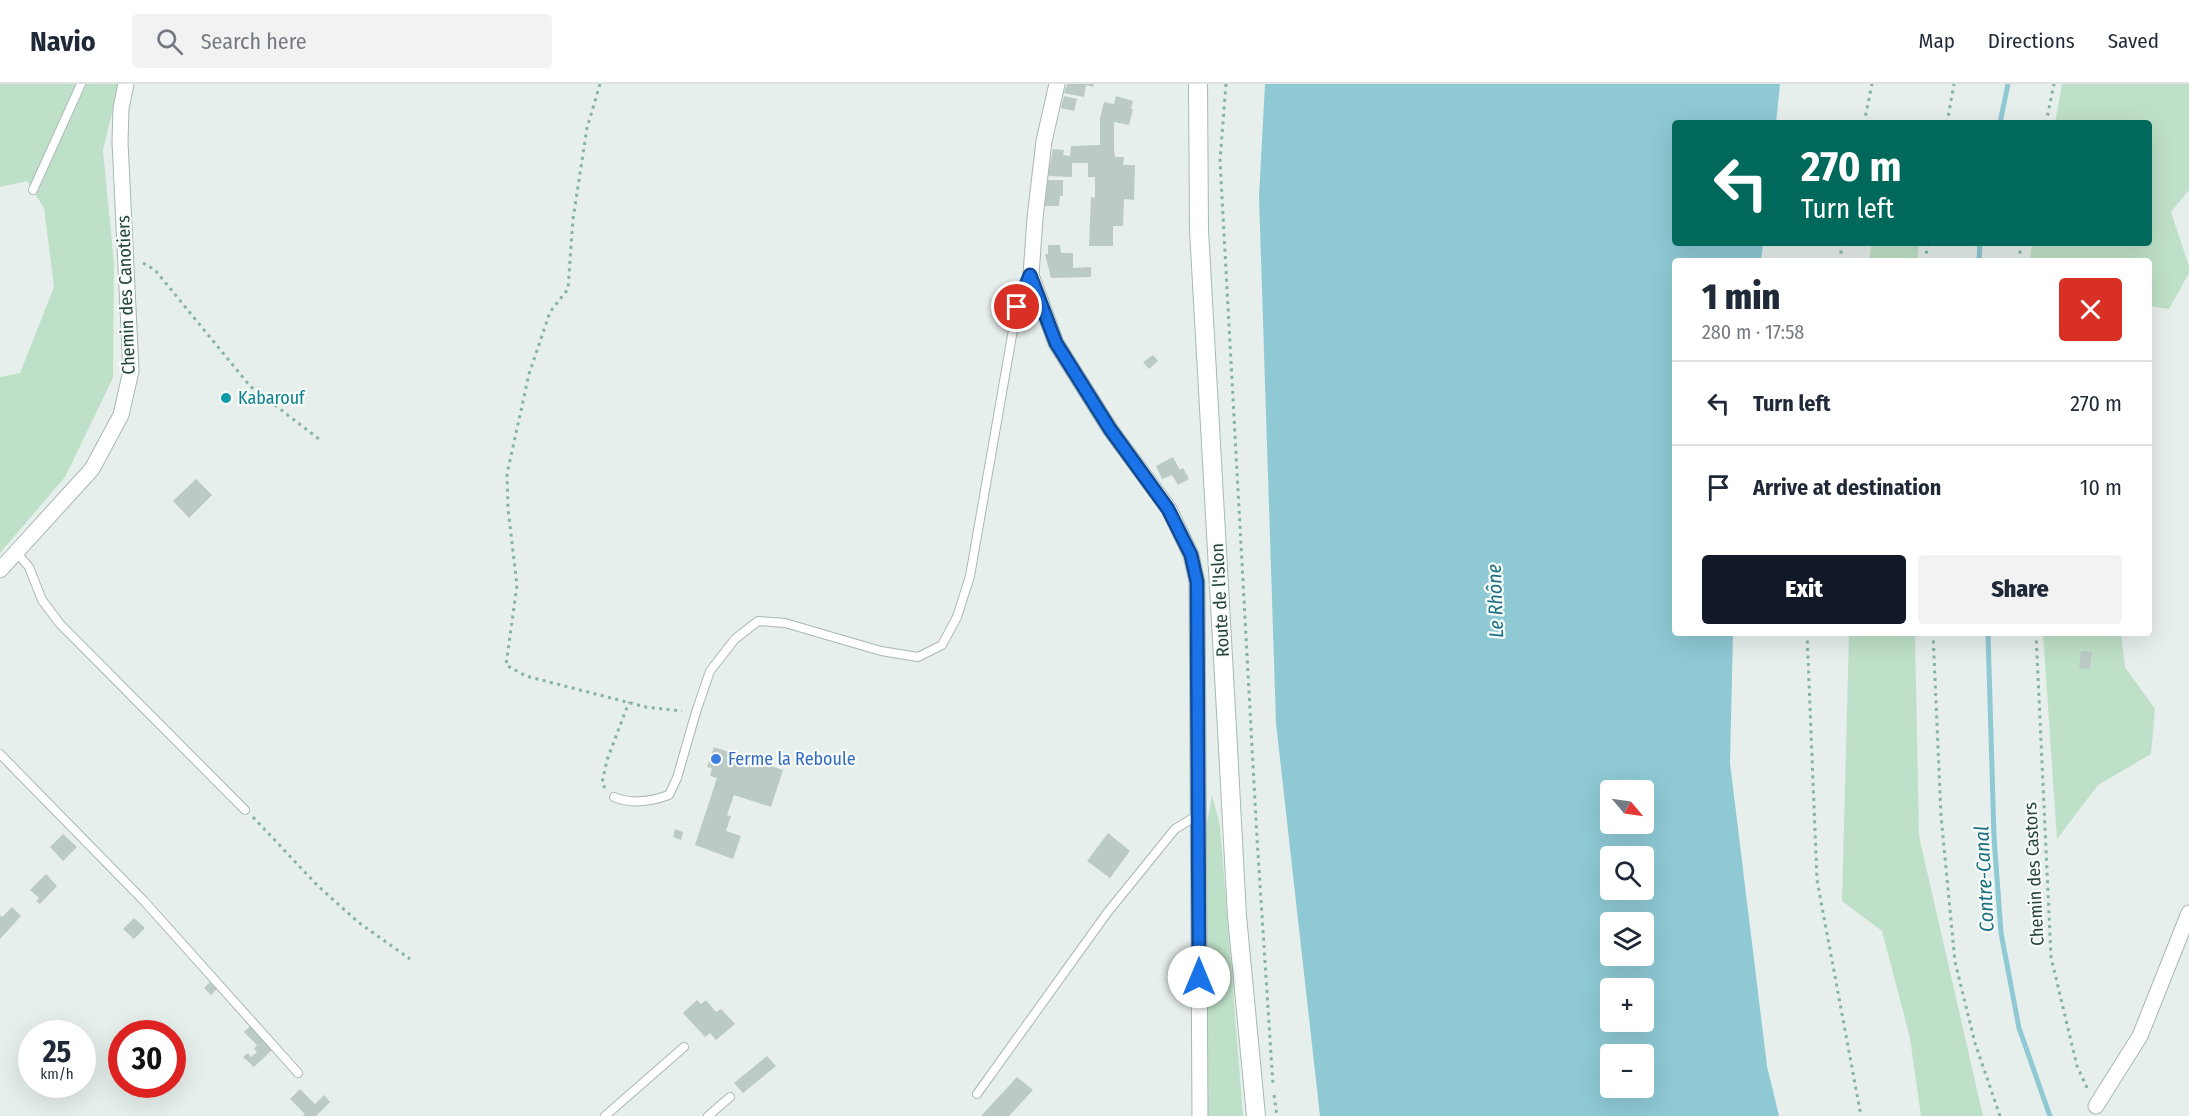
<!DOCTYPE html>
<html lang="en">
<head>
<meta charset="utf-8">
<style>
	:root { --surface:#fff; --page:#f2f2f3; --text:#1f2937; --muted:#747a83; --line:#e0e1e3; --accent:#111827 }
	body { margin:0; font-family:"Fira Sans Condensed",sans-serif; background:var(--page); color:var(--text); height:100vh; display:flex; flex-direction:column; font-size:22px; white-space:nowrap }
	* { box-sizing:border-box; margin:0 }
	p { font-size:20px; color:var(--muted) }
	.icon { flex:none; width:33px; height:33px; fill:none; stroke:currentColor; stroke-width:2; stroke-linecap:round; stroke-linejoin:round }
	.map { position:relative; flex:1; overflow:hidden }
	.side { position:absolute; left:1672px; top:174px; width:480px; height:378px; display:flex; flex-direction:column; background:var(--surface); border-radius:6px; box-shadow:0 6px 24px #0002 }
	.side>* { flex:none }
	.guide { position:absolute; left:1672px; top:36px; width:480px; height:126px; border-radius:6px; box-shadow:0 6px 24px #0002; background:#00695c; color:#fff; overflow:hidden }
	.needle { width:39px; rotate:119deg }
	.controls { position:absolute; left:1600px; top:696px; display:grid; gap:12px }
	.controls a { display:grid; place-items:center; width:54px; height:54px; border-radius:6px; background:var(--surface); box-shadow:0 6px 24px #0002; font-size:30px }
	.speed { position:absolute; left:18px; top:936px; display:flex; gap:12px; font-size:30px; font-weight:700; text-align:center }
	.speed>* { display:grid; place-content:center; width:78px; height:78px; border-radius:50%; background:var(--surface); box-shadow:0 6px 24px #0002; line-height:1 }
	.speed small { font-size:15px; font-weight:400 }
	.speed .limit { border:9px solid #d22; background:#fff; color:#111 }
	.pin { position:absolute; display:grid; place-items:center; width:51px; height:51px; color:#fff; margin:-26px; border:3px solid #fff; border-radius:50%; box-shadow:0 2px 6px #0007 }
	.me { position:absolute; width:66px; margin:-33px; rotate:0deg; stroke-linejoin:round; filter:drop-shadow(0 0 4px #0008) }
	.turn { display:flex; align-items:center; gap:21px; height:126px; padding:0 30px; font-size:27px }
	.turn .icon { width:78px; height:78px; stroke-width:2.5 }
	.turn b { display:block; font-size:42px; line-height:51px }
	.round { display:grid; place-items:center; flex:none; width:63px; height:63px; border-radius:6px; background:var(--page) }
	.summary { display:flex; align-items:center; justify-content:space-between; height:102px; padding:0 30px }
	h1 { font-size:36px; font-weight:800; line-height:45px }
	.primary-button { display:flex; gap:12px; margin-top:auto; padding:12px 30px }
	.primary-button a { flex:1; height:69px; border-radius:6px; background:var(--accent); color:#fff; font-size:24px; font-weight:800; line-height:69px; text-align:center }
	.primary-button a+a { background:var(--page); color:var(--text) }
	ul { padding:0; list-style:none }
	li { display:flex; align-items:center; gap:18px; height:84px; padding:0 30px; border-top:2px solid var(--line) }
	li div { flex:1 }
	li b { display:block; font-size:22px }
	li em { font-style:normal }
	header { display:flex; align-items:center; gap:36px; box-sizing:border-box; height:84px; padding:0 30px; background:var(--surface); border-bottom:2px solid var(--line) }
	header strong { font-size:28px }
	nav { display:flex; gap:33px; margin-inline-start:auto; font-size:21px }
	.search { width:420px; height:54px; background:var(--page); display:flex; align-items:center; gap:15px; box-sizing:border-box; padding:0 21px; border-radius:6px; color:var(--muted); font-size:22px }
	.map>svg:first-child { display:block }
	.green { fill:#bfe0c8 }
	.water { fill:#8ec9d4; fill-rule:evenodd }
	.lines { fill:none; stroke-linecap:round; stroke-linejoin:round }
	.stream { stroke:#8ec9d4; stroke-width:5 }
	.building { fill:#bbcac4 }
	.lane-casing { stroke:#a8b8b2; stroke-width:10 }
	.street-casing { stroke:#a8b8b2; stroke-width:17 }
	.secondary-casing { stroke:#a4bbb3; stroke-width:20 }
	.path { stroke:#86b3a5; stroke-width:3; stroke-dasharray:3 4.5; stroke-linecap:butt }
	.lane { stroke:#fff; stroke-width:8 }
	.street { stroke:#fff; stroke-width:15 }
	.secondary { stroke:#fff; stroke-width:18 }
	.route-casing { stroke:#114b97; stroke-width:15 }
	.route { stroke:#1a73e8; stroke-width:10 }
	.culture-dot { fill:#0f9aa8; stroke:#f7fbf9; stroke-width:2 }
	.shop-dot { fill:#3f7fe0; stroke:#f7fbf9; stroke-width:2 }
	.labels { text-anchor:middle; stroke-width:4.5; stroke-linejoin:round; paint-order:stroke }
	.street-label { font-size:18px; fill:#24423a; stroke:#f7fbf9 }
	.culture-label { font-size:18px; fill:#0d838f; stroke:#f7fbf9; text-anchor:start }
	.shop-label { font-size:18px; fill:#366cbe; stroke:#f7fbf9; text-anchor:start }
	.water-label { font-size:20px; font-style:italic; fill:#1c6f80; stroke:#f7fbf9 }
</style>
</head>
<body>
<header>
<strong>Navio</strong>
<div class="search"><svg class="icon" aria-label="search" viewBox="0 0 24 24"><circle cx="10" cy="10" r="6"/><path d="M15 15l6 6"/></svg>Search here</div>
<nav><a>Map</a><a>Directions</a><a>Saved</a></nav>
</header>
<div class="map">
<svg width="2189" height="1032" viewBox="0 0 2189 1032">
	<rect width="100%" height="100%" fill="#e6efeb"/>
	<path class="green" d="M 0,0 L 119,0 L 103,66 L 114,180 L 113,294 L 65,393 L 0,469 L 0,293 L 20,289 L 54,203 L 44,124 L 27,97 L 0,103 Z
		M 2062,0 L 2189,0 L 2189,106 L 2171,128 L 2189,182 L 2189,189 L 2169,225 L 2150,222 L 2150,177 L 2030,177 L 2032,159 L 2150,159 L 2150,39 L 2055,39 Z
		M 1872,159 L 1919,159 L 1917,177 L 1869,177 Z
		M 1849,549 L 1915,549 L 1919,752 L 1983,1032 L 1921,1032 L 1910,954 L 1882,847 L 1842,817 Z
		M 2043,549 L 2121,549 L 2125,583 L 2155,625 L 2151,670 L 2098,701 L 2057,755 Z
		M 1212,711 L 1220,741 L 1243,1032 L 1208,1032 L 1206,744 Z"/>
	<path class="water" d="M 1265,0 L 1780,0 L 1776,39 L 1676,39 L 1676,159 L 1763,159 L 1761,177 L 1676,177 L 1676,549 L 1733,549 L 1730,679 L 1767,982 L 1779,1032 L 1320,1032 L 1276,639 L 1259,113 ZM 1644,706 L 1644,740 L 1611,740 L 1611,706 ZM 1644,772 L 1644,806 L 1611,806 L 1611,772 ZM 1611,838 L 1644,838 L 1644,872 L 1611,872 ZM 1611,904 L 1644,904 L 1644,938 L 1611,938 ZM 1644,970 L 1644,1004 L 1611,1004 L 1611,970 Z"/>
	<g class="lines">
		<path class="stream" d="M 2000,39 L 2008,0
			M 1979,177 L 1980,159
			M 1988,549 L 1994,753 L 2001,849 L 2019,944 L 2050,1032"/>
	</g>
	<path class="building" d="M 1067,0 L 1094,0 L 1093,3 L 1086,1 L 1084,13 L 1064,9 Z
		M 1064,12 L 1077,15 L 1074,27 L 1061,24 Z
		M 1116,12 L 1133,17 L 1131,25 L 1133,25 L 1129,41 L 1114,38 L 1114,64 L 1115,73 L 1124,73 L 1123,81 L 1135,81 L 1134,116 L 1124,115 L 1123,142 L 1113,142 L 1113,162 L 1089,162 L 1091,113 L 1095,114 L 1095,93 L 1088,93 L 1088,79 L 1072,79 L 1072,93 L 1048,92 L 1053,65 L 1064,66 L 1063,71 L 1070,72 L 1071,62 L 1100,61 L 1100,34 L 1104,18 L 1114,20 Z
		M 1048,96 L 1063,96 L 1063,112 L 1060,112 L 1059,122 L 1043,122 Z
		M 1048,161 L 1060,161 L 1061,169 L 1073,169 L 1073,184 L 1091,183 L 1091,193 L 1051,194 L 1045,170 L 1048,170 Z
		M 1153,271 L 1158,277 L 1149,285 L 1143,278 Z
		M 1173,373 L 1180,386 L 1183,384 L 1189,395 L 1178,401 L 1172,391 L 1162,395 L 1156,382 Z
		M 196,395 L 212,411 L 189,434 L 173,417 Z
		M 2081,567 L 2092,568 L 2090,585 L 2079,584 Z
		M 714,663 L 783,686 L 771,723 L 734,711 L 727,731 L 731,732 L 726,747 L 741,752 L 733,775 L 695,761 L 717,694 L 710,692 L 712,684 L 707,683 Z
		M 675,745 L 683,748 L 681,756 L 673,753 Z
		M 1108,749 L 1130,767 L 1110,794 L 1087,777 Z
		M 63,750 L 77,763 L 63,777 L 50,763 Z
		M 46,790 L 57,802 L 40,820 L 36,817 L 39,814 L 30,806 Z
		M 12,823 L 21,832 L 0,855 L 0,831 L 2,833 Z
		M 134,834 L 145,844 L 134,855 L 123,845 Z
		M 210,898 L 217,905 L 211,911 L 204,904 Z
		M 697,916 L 701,920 L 706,916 L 716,928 L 721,925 L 735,940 L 716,956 L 710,949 L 705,953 L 683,929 Z
		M 252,940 L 274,964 L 254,983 L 243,973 L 248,969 L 251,973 L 257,968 L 254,965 L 257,961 L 244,948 Z
		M 767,972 L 776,982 L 743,1009 L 734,999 Z
		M 1017,993 L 1033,1006 L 1009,1032 L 981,1032 Z
		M 300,1005 L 315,1020 L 324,1011 L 330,1018 L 316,1032 L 302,1032 L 305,1030 L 290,1015 Z"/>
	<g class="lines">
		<defs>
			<path id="lane" d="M 33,106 L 81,0
				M 16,468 L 29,483 L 42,516 L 60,540 L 245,726
				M 0,670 L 144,817 L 298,989
				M 614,713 C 632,721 652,717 669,711 L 677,694 L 696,628 L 710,587 L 735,555 L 758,537 L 785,539 L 881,567 L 918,573 L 942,561 L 957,533 L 970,492 L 1017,223 L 1030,193
				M 977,1010 L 1107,829 L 1175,745 L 1198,731
				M 605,1032 L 684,963
				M 708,1032 L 730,1013"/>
			<path id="street" d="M 1057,0 L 1044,57 L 1035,134 L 1031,191 L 1056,259 L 1110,345 L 1169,425 L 1191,471 L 1197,498 L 1200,1032
				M 0,486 L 92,385 L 121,331 L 131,287 L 120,58 L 121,24 L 126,0
				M 2096,1022 L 2140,952 L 2189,829"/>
			<path id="secondary" d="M 1198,0 L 1199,146 L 1227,645 L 1237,832 L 1256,1032"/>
		</defs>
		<use href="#lane" class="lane-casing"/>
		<use href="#street" class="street-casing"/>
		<use href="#secondary" class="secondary-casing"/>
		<path class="path" d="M 600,0 L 587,44 L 573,135 L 568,205 L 550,228 L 529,290 L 507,390 L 508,425 L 517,501 L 506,581 L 526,592 L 646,623 L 682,627
			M 1226,0 L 1220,76 L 1257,754 L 1273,1001
			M 1864,39 L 1872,0
			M 1947,39 L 1954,0
			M 2046,39 L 2054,0
			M 1840,177 L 1842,159
			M 1925,177 L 1928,159
			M 2019,177 L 2021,159
			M 143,179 L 155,186 L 250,302 L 319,355
			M 1807,549 L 1817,796 L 1861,1032
			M 1933,549 L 1941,732 L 1955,878 L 1975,959 L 2000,1032
			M 2036,549 L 2051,873 L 2077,982 L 2088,1006
			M 605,704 L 602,699 L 607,676 L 629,618
			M 253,733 L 317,801 L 358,838 L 410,875
			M 1274,1011 L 1277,1032"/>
		<use href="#lane" class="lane"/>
		<use href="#street" class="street"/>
		<use href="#secondary" class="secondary"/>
	</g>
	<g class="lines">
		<defs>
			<path id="route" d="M 1017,223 L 1030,191 L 1056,259 L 1110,345 L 1168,425 L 1191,471 L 1197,498 L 1199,893"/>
		</defs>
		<use href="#route" class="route-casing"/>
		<use href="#route" class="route"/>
	</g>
	<circle class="culture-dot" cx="226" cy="314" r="6"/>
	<circle class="shop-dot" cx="716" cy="675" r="6"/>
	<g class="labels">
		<g class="street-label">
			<text transform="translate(126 211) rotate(-92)" y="6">Chemin des Canotiers</text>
			<text transform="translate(1220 516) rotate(-93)" y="6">Route de l'Islon</text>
			<text transform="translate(2034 790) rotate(-93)" y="6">Chemin des Castors</text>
		</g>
		<g class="culture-label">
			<text x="238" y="320">Kabarouf</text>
		</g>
		<g class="shop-label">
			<text x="728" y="681">Ferme la Reboule</text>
		</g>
		<g class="water-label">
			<text transform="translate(1495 517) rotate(-92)" y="7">Le Rhône</text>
			<text transform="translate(1984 795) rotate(-93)" y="7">Contre-Canal</text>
		</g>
	</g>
</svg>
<div class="controls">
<a><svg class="needle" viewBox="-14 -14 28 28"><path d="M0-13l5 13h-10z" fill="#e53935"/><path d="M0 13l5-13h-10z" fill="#747a83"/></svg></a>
<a><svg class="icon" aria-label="search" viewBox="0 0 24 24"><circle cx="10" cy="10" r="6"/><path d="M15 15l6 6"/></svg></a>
<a><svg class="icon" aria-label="layers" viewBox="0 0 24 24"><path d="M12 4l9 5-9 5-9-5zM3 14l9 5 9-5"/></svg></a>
<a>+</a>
<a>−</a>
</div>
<div class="speed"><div>25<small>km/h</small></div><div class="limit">30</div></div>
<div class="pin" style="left:1017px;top:223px;background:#d93025"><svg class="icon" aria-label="arrive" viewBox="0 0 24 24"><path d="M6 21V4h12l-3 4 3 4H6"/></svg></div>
<svg class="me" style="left:1199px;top:893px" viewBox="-20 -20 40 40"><circle r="19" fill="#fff"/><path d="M0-13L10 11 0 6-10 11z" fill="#1a73e8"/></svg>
<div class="guide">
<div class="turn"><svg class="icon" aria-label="left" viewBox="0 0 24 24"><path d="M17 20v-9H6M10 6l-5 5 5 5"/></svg><div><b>270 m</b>Turn left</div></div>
</div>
<section class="side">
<div class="summary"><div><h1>1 min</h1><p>280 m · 17:58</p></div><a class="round" style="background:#d93025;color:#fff"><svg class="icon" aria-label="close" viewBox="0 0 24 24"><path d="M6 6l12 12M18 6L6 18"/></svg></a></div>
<ul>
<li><svg class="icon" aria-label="left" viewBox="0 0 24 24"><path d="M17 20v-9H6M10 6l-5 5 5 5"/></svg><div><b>Turn left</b></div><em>270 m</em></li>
<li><svg class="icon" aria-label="arrive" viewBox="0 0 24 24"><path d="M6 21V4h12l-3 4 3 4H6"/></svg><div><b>Arrive at destination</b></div><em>10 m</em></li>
</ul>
<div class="primary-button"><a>Exit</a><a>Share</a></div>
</section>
</div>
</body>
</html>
